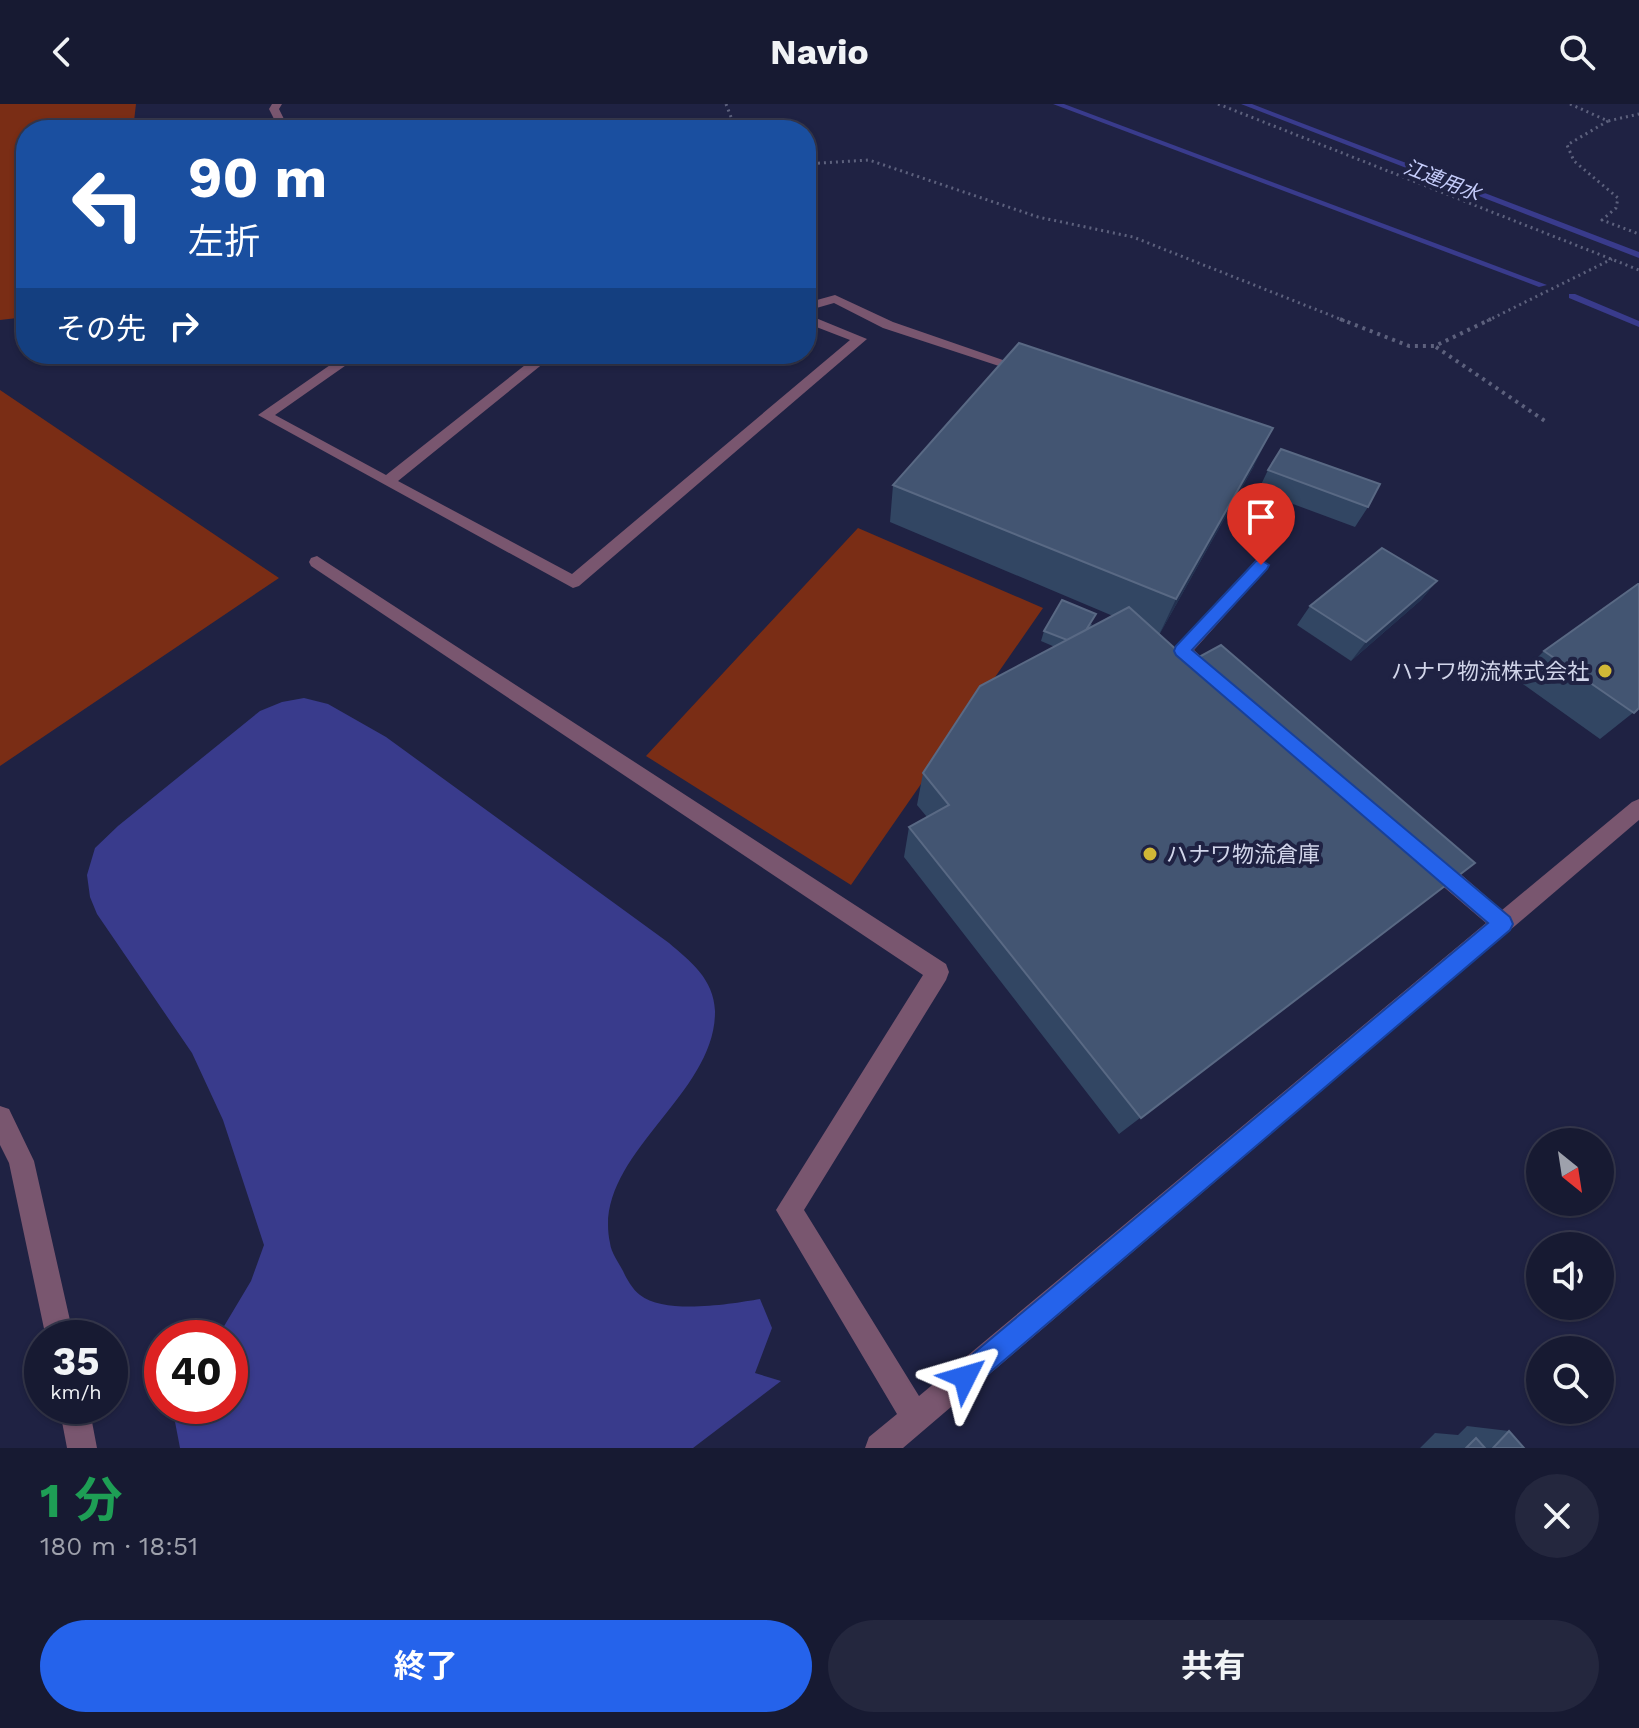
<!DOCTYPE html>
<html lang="ja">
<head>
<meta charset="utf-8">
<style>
	:root { --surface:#171a32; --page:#24273e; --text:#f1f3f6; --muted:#9ea1ac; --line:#36384d; --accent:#2563eb }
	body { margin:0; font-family:"Work Sans","Noto Sans JP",sans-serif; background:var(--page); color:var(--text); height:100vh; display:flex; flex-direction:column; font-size:30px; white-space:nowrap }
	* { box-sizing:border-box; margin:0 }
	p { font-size:26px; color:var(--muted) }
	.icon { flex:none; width:44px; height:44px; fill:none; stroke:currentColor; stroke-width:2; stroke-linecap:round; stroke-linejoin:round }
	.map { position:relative; height:1344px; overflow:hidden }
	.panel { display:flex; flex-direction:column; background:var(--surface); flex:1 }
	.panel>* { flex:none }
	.guide { position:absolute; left:16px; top:16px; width:800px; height:244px; border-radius:32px; box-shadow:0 2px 6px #0004,0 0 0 2px var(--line); background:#1a4fa0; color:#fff; overflow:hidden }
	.needle { width:52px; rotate:150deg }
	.fabs { position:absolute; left:1526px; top:1024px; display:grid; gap:16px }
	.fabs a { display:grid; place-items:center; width:88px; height:88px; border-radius:50%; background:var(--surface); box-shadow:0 2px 6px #0004,0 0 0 2px var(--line); font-size:40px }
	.speed { position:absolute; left:24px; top:1216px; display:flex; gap:16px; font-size:40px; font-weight:700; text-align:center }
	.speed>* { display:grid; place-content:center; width:104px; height:104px; border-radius:50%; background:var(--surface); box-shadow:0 2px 6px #0004,0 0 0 2px var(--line); line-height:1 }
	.speed small { font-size:20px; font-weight:400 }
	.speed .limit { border:12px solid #d22; background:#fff; color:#111 }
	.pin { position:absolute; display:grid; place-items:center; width:68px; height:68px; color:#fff; margin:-82px -34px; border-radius:50% 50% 50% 0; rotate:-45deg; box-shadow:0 0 8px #0007 }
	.pin .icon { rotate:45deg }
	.me { position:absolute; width:88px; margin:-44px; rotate:50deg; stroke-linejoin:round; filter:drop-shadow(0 0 6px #0008) }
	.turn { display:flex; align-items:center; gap:28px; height:168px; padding:0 40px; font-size:36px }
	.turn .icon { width:104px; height:104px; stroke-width:2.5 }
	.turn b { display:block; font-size:56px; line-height:68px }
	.then { display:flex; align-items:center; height:76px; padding:0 40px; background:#0003; gap:16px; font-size:30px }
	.round { display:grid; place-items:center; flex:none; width:84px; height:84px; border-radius:42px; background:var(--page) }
	.head { display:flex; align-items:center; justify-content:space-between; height:136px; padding:0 40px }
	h1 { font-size:48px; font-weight:700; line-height:60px; color:#1e9e55 }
	.button { display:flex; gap:16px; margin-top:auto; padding:16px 40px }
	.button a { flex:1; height:92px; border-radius:48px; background:var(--accent); color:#fff; font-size:32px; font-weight:700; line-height:92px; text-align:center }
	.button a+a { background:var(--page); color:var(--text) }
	header { display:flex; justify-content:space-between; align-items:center; height:104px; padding:0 40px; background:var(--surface); font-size:36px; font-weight:700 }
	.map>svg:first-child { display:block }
	.green { fill:#7a2d15 }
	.water { fill:#393b8c }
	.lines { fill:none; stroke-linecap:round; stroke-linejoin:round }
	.stream { fill:#393b8c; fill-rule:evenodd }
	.path-far1 { stroke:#5d617d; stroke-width:3; stroke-dasharray:2 4; stroke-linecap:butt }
	.path { stroke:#5d617d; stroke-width:4; stroke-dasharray:3 5; stroke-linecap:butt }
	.minor { fill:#79566f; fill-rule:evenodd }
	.wall { fill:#324663 }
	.shaded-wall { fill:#233150 }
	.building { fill:#435572; stroke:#596984; stroke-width:2 }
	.route { fill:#2563eb; stroke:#184099; stroke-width:2 }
	.poi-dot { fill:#d1b736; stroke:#1f2243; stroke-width:3 }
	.labels { text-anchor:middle; stroke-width:8; stroke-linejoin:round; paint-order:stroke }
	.far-water-label { font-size:20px; font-style:italic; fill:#c5ccfa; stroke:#1f2243 }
	.poi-label { font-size:22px; fill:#d1d5ea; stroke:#1f2243; text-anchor:end }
</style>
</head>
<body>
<header><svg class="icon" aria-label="back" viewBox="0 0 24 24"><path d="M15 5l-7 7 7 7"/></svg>Navio<svg class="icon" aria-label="search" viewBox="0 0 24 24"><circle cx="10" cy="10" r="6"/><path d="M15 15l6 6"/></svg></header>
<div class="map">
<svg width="1639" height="1344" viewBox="0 0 1639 1344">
	<rect width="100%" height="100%" fill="#1f2243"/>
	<path class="green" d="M 0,0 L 136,0 L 133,26 L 26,26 L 26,213 L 0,216 Z
		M 0,286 L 279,474 L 0,662 Z
		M 858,424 L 1043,504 L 851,781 L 646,652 Z"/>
	<path class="water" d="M 304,594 L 328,600 L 386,633 L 669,839 C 690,857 714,875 715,907 C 716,993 591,1052 610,1139 C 611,1148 618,1158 623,1167 C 626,1174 633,1186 640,1191 C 665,1211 731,1200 760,1195 L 772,1224 L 755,1269 L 781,1277 L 693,1344 L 180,1344 L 172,1302 L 230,1302 L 230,1234 L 217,1234 L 251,1177 L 264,1141 L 223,1016 L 192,949 L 97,810 L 90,793 L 87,771 L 95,744 L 118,722 L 260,607 L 282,598 Z"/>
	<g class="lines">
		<path class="stream" d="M 1053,0 L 1064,0 L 1547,181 L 1539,183 Z
			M 1241,0 L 1252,0 L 1639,148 L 1639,154 Z
			M 1569,190 L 1575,190 L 1639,217 L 1639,223 L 1569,194 Z"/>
		<path class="path-far1" d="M 726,0 L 736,26
			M 1218,0 L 1639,166
			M 1570,0 L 1608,17 L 1639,10
			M 1608,17 L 1567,41 L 1574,57 L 1618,94 L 1616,104 L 1602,116 L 1639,130
			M 806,60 L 869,56 L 1038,113 L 1133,133 L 1345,217
			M 1487,217 L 1612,155"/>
		<path class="path" d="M 1340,215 L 1409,242 L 1435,242 L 1491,215
			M 1436,243 L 1545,317"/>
		<path class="minor" d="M 272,0 L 282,0 L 279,5 L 286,19 L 297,26 L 278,23 L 269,5 Z
			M 835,191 L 893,218 L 1035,267 L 1028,271 L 1023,270 L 883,224 L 834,199 L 806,207 L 806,199 Z
			M 806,210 L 867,235 L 579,482 L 573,484 L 258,311 L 346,250 L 362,250 L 275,311 L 386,371 L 539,250 L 555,250 L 398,377 L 572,470 L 850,236 L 806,219 Z
			M 317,452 L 946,860 L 949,868 L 946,876 L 804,1106 L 919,1292 L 1486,819 L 1425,767 L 1422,760 L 1425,753 L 1433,751 L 1441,753 L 1502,806 L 1632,698 L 1639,695 L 1639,716 L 903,1344 L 865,1344 L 869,1333 L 897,1310 L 776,1106 L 923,871 L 311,462 L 309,458 L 311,454 Z
			M 1261,455 L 1269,461 L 1267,465 L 1194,546 L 1223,573 L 1221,578 L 1207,578 L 1173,547 L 1255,457 Z
			M 0,1002 L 9,1005 L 34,1057 L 74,1234 L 46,1234 L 9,1059 L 0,1041 Z
			M 59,1302 L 89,1302 L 97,1344 L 67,1344 Z"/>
	</g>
	<path class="wall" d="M 1254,362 L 1159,531 L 1190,558 L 1475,759 L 1119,1030 L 904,753 L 909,723 L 927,713 L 917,701 L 923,669 L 1055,543 L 1041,537 L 1044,527 L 1092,520 L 1090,524 L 1113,512 L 890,418 L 893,381 Z
		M 1268,366 L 1368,403 L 1355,423 L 1258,387 Z
		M 1437,477 L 1421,496 L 1351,557 L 1297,521 L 1310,502 Z
		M 1544,547 L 1639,604 L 1600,635 L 1516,575 Z
		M 1467,1322 L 1509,1327 L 1524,1344 L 1420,1344 L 1435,1329 L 1458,1331 Z"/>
	<path class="shaded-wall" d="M 1273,324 L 1254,362 L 1159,531 L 1176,495 Z
		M 1437,477 L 1421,496 L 1351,557 L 1366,538 Z"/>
	<path class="building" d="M 1019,239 L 1273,324 L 1176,495 L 893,381 Z
		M 1281,345 L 1380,380 L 1368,403 L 1268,366 Z
		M 1382,444 L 1437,477 L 1366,538 L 1310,502 Z
		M 1638,480 L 1639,480 L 1639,604 L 1634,609 L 1544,547 Z
		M 1062,496 L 1096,510 L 1086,526 L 1067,536 L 1044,527 Z
		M 1129,503 L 1190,558 L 1221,541 L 1475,759 L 1141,1014 L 909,723 L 949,701 L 923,669 L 980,582 Z
		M 1509,1327 L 1524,1344 L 1493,1344 Z
		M 1476,1334 L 1485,1344 L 1466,1344 Z"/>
	<path class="route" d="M 1261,456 L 1269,461 L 1267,465 L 1192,546 L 1510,813 L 1513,820 L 1510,826 L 974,1282 L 965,1286 L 956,1282 L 952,1273 L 956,1264 L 1488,819 L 1176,551 L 1174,547 L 1176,542 L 1256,457 Z"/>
	<g class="poi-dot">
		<circle cx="1605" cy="567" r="8"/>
		<circle cx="1150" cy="750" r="8"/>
	</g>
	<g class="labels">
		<g class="far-water-label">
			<text transform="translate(1442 76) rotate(21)" y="7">江連用水</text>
		</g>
		<g class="poi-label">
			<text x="1589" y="575">ハナワ物流株式会社</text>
			<text x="1166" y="758" text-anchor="start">ハナワ物流倉庫</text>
		</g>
	</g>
</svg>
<div class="fabs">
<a><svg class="needle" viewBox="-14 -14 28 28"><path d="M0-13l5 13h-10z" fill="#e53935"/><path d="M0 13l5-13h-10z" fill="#9ea1ac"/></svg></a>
<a><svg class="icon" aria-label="sound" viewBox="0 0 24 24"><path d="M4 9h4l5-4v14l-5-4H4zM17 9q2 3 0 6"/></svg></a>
<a><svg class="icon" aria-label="search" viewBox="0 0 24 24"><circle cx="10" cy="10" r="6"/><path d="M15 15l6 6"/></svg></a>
</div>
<div class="speed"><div>35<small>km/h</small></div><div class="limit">40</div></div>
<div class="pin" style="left:1261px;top:461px;background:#d93025"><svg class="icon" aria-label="arrive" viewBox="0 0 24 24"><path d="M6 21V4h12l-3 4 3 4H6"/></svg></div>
<svg class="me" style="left:965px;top:1273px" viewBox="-20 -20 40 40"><path d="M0-17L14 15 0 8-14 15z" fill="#2563eb" stroke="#fff" stroke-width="4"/></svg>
<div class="guide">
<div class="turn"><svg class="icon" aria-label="left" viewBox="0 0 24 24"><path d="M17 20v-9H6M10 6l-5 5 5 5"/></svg><div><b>90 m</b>左折</div></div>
<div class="then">その先<svg class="icon" aria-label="right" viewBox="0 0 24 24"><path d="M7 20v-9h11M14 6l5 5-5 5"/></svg></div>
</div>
</div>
<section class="panel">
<div class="head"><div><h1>1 分</h1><p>180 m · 18:51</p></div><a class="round"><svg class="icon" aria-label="close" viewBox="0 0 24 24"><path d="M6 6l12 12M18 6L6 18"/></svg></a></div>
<div class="button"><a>終了</a><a>共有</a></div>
</section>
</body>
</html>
